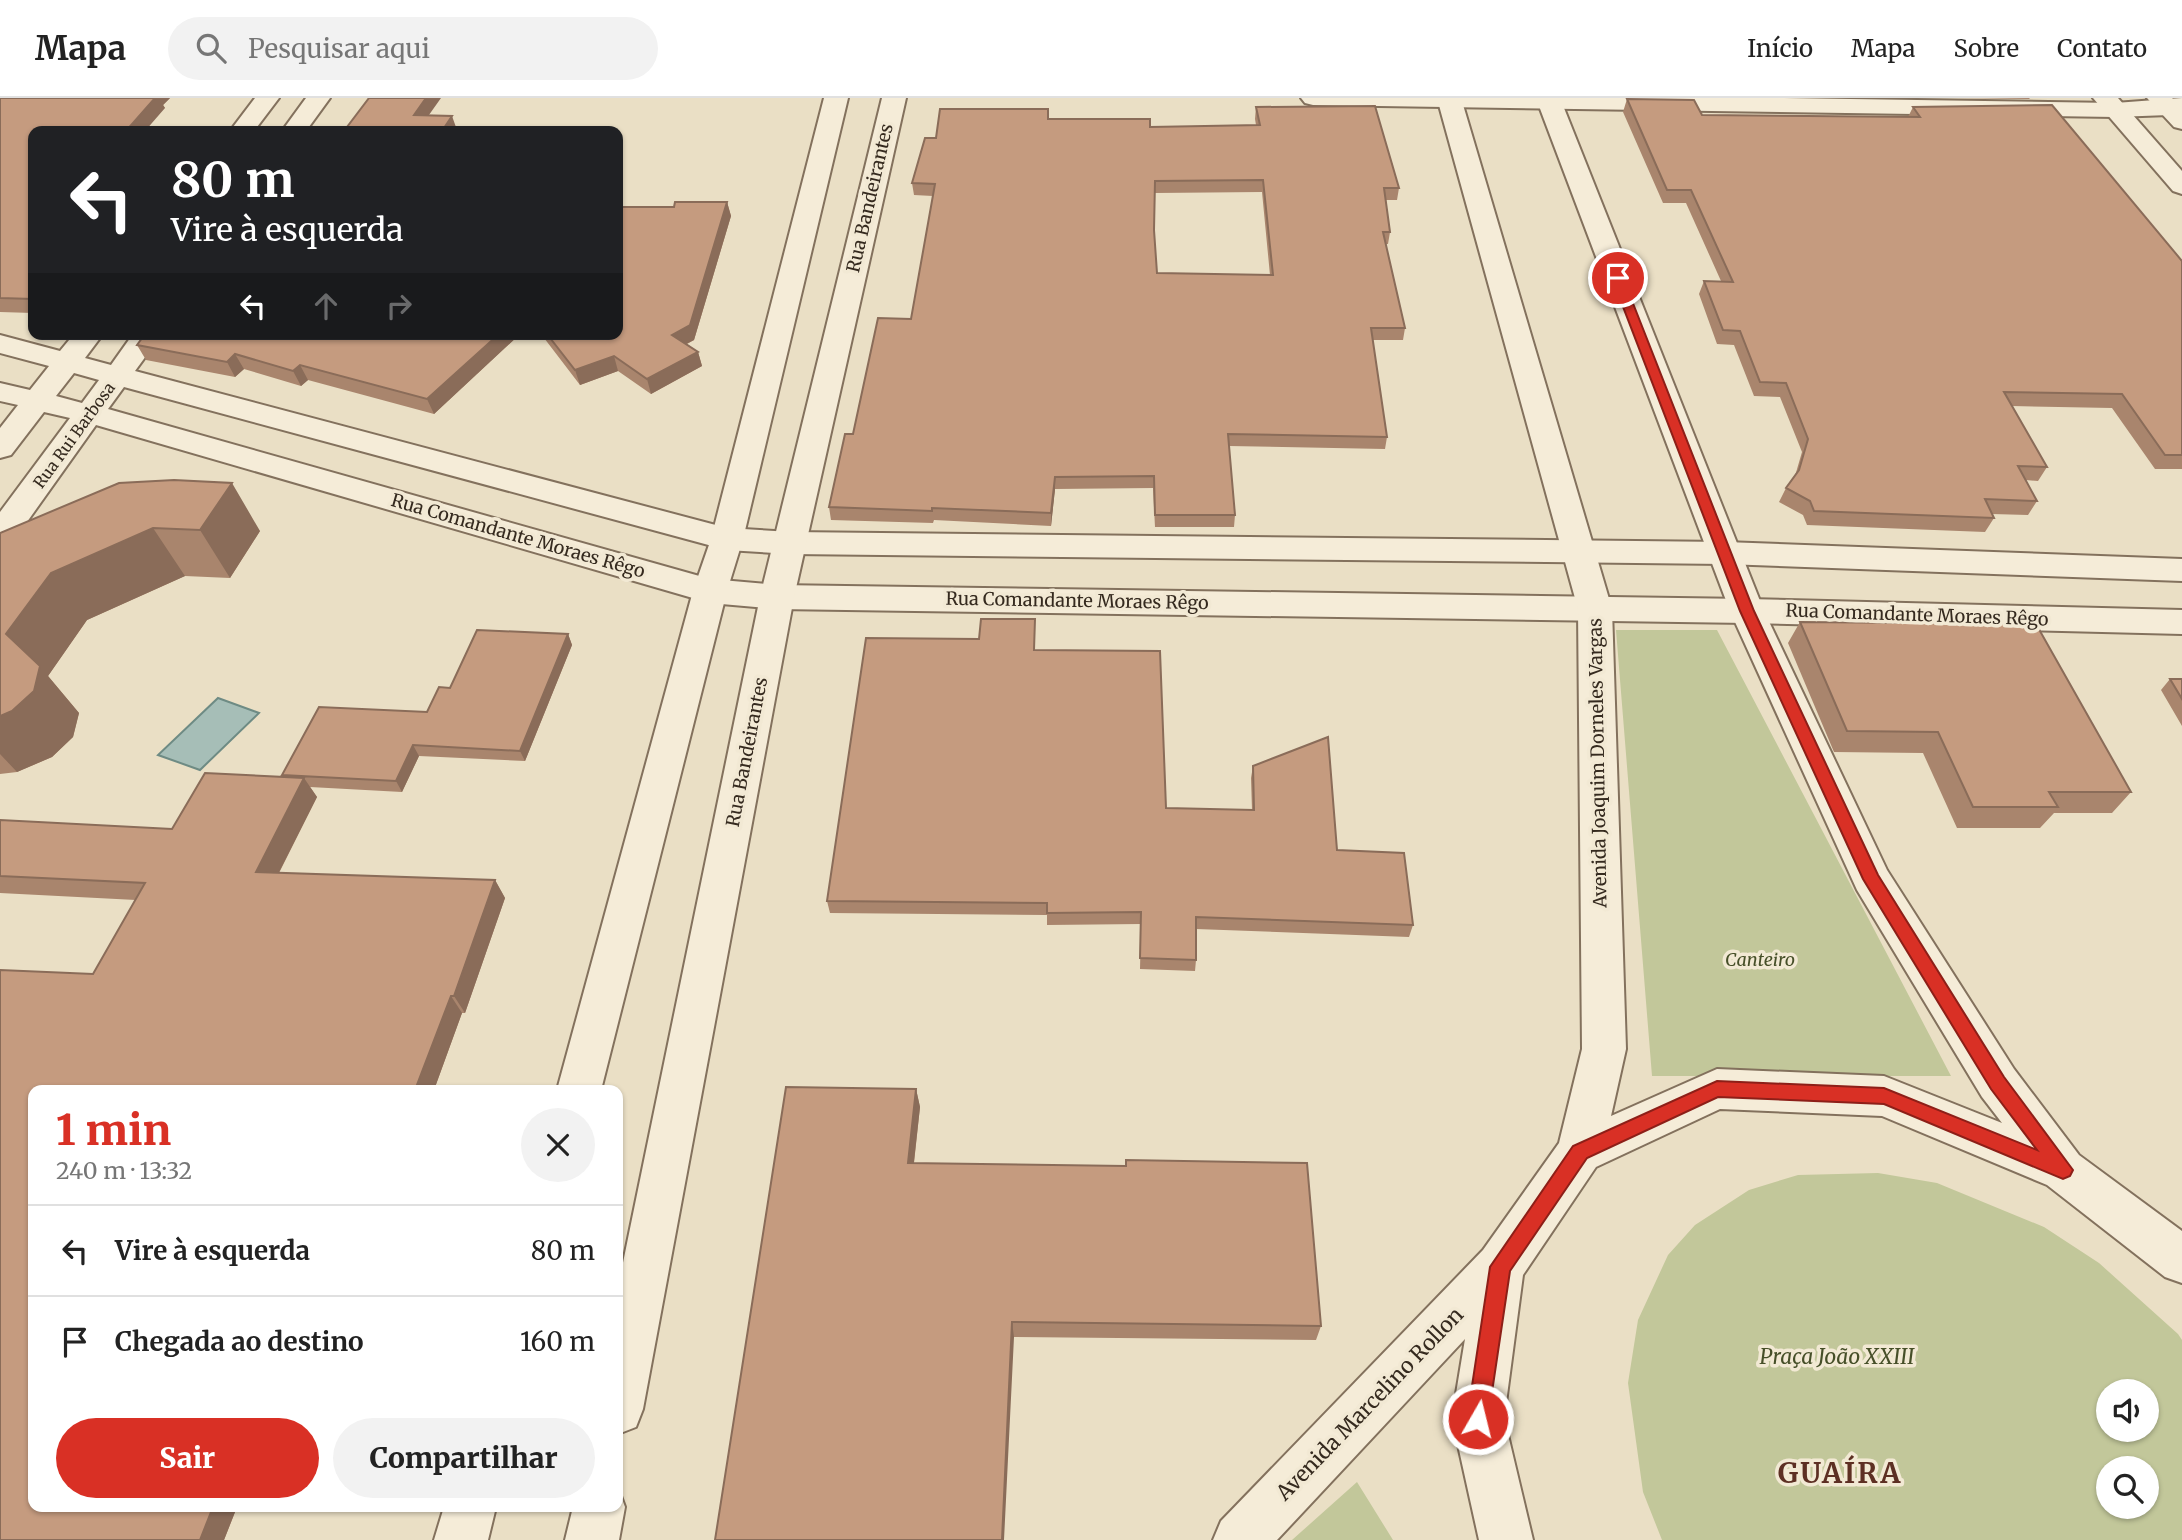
<!DOCTYPE html>
<html lang="pt">
<head>
<meta charset="utf-8">
<style>
	:root { --surface:#fff; --page:#f2f2f2; --text:#222; --muted:#767676; --line:#e0e0e0; --accent:#d93025 }
	body { margin:0; font-family:Merriweather,serif; background:var(--page); color:var(--text); height:100vh; display:flex; flex-direction:column; font-size:26px; white-space:nowrap }
	* { box-sizing:border-box; margin:0 }
	p { font-size:23px; color:var(--muted) }
	.icon { flex:none; width:38px; height:38px; fill:none; stroke:currentColor; stroke-width:2; stroke-linecap:round; stroke-linejoin:round }
	.map { position:relative; flex:1; overflow:hidden }
	.side { position:absolute; left:28px; top:987px; width:595px; height:427px; display:flex; flex-direction:column; background:var(--surface); border-radius:14px; box-shadow:0 2px 5px #0004 }
	.side>* { flex:none }
	.hud { position:absolute; left:28px; top:28px; width:595px; height:214px; border-radius:14px; box-shadow:0 2px 5px #0004; background:#202124; color:#fff; overflow:hidden }
	.fabs { position:absolute; left:2096px; top:1281px; display:grid; gap:14px }
	.fabs a { display:grid; place-items:center; width:63px; height:63px; border-radius:50%; background:var(--surface); box-shadow:0 2px 5px #0004; font-size:35px }
	.pin { position:absolute; display:grid; place-items:center; width:60px; height:60px; color:#fff; margin:-30px; border:4px solid #fff; border-radius:50%; box-shadow:0 2px 7px #0007 }
	.me { position:absolute; width:77px; margin:-38px; rotate:8deg; stroke-linejoin:round; filter:drop-shadow(0 0 5px #0008) }
	.turn { display:flex; align-items:center; gap:24px; height:147px; padding:0 28px; font-size:32px }
	.turn .icon { width:91px; height:91px; stroke-width:2.5 }
	.turn b { display:block; font-size:49px; line-height:60px }
	.lanes { display:flex; align-items:center; height:66px; padding:0 28px; background:#0003; justify-content:center; gap:35px; direction:ltr }
	.lanes .off { opacity:.35 }
	.round { display:grid; place-items:center; flex:none; width:74px; height:74px; border-radius:37px; background:var(--page) }
	.headline { display:flex; align-items:center; justify-content:space-between; height:119px; padding:0 28px }
	h1 { font-size:42px; font-weight:800; line-height:52px; color:var(--accent) }
	.button { display:flex; gap:14px; margin-top:auto; padding:14px 28px }
	.button a { flex:1; height:80px; border-radius:42px; background:var(--accent); color:#fff; font-size:28px; font-weight:800; line-height:80px; text-align:center }
	.button a+a { background:var(--page); color:var(--text) }
	ul { padding:0; list-style:none }
	li { display:flex; align-items:center; gap:21px; height:91px; padding:0 28px; border-top:2px solid var(--line) }
	li div { flex:1 }
	li b { display:block; font-size:26px }
	li em { font-style:normal }
	header { display:flex; align-items:center; gap:42px; box-sizing:border-box; height:98px; padding:0 35px; background:var(--surface); border-bottom:2px solid var(--line) }
	header strong { font-size:33px }
	nav { display:flex; gap:38px; margin-inline-start:auto; font-size:24px }
	.search { width:490px; height:63px; background:var(--page); display:flex; align-items:center; gap:18px; box-sizing:border-box; padding:0 24px; border-radius:38px; color:var(--muted); font-size:26px }
	.map>svg:first-child { display:block }
	.green { fill:#c2c79a; fill-rule:evenodd }
	.water { fill:#a6beb7; stroke:#6e8b84; stroke-width:2 }
	.lines { fill:none; stroke-linecap:round; stroke-linejoin:round }
	.minor-casing { stroke:#83715d; stroke-width:4 }
	.tertiary-casing { stroke:#83715d; stroke-width:4 }
	.minor { fill:#f5ecd8; fill-rule:evenodd }
	.tertiary { fill:#f5ecd8; fill-rule:evenodd }
	.wall { fill:#a9856d; fill-rule:evenodd }
	.shaded-wall { fill:#8a6c59 }
	.building { fill:#c59b7f; stroke:#8a6c59; stroke-width:2; fill-rule:evenodd }
	.route { fill:#d93025; stroke:#8d1f18; stroke-width:2 }
	.labels { text-anchor:middle; stroke-width:7; stroke-linejoin:round; paint-order:stroke }
	.far-street-label { font-size:16px; fill:#352a1f; stroke:#f2e9d4 }
	.street-label { font-size:18px; fill:#352a1f; stroke:#f2e9d4 }
	.park-label { font-size:18px; font-style:italic; fill:#464f28; stroke:#f2e9d4 }
	.near-park-label { font-size:21px; font-style:italic; fill:#464f28; stroke:#f2e9d4 }
	.near-street-label { font-size:21px; fill:#352a1f; stroke:#f2e9d4 }
	.near-district-label { font-size:28px; font-weight:bold; letter-spacing:2px; fill:#5d2f23; stroke:#f2e9d4 }
</style>
</head>
<body>
<header>
<strong>Mapa</strong>
<div class="search"><svg class="icon" aria-label="search" viewBox="0 0 24 24"><circle cx="10" cy="10" r="6"/><path d="M15 15l6 6"/></svg>Pesquisar aqui</div>
<nav><a>Início</a><a>Mapa</a><a>Sobre</a><a>Contato</a></nav>
</header>
<div class="map">
<svg width="2182" height="1442" viewBox="0 0 2182 1442">
	<rect width="100%" height="100%" fill="#eadfc5"/>
	<path class="green" d="M 1616,532 L 1717,532 L 1951,978 L 1652,978 Z
		M 1878,1075 L 1937,1085 L 2044,1129 L 2099,1165 L 2178,1236 L 2182,1242 L 2182,1442 L 1662,1442 L 1643,1394 L 1628,1285 L 1638,1222 L 1668,1157 L 1695,1127 L 1749,1092 L 1798,1077 ZM 2109,1293 L 2147,1293 L 2147,1332 L 2109,1332 ZM 2109,1370 L 2147,1370 L 2147,1409 L 2109,1409 Z
		M 1357,1384 L 1393,1442 L 1292,1442 Z"/>
	<path class="water" d="M 218,600 L 259,615 L 200,672 L 158,657 Z"/>
	<g class="lines">
		<defs>
			<path id="minor" d="M 255,0 L 279,0 L 254,33 L 230,33 Z
				M 306,0 L 330,0 L 306,33 L 282,33 Z
				M 1301,0 L 1784,0 L 2115,5 L 2182,0 L 2182,14 L 2169,17 L 2115,19 L 1313,7 L 1305,5 Z
				M 74,236 L 103,236 L 85,260 L 111,267 L 133,236 L 162,236 L 135,273 L 727,430 L 791,434 L 1725,444 L 2182,461 L 2182,483 L 1725,466 L 791,456 L 727,452 L 124,289 L 108,311 L 710,481 L 777,487 L 1747,501 L 2182,512 L 2182,536 L 1747,525 L 777,511 L 710,505 L 96,327 L 12,445 L 0,448 L 0,414 L 70,320 L 44,314 L 11,357 L 0,360 L 0,330 L 18,307 L 0,303 L 0,285 L 30,292 L 49,268 L 0,255 L 0,237 L 60,253 ZM 74,275 L 99,282 L 82,305 L 56,298 Z"/>
			<path id="tertiary" d="M 824,0 L 848,0 L 743,441 L 727,493 L 601,992 L 557,992 L 693,493 L 711,441 Z
				M 882,0 L 906,0 L 794,499 L 643,1311 L 636,1329 L 618,1336 L 618,1189 L 760,499 Z
				M 1437,0 L 1461,0 L 1612,511 L 1626,951 L 1611,1018 L 1717,971 L 1884,978 L 2002,1025 L 1982,999 L 1857,792 L 1730,513 L 1536,0 L 1560,0 L 1764,513 L 1887,772 L 2014,971 L 2079,1057 L 2182,1133 L 2182,1185 L 2165,1179 L 2047,1087 L 1882,1018 L 1720,1011 L 1596,1069 L 1523,1177 L 1504,1320 L 1533,1442 L 1479,1442 L 1452,1320 L 1465,1241 L 1277,1442 L 1213,1442 L 1221,1423 L 1483,1152 L 1559,1045 L 1582,951 L 1578,511 Z
				M 2093,0 L 2118,0 L 2182,73 L 2182,96 L 2173,93 Z
				M 2147,0 L 2172,0 L 2182,10 L 2182,31 L 2174,29 Z
				M 618,1390 L 625,1409 L 619,1442 L 565,1442 L 573,1409 L 618,1409 Z
				M 444,1409 L 496,1409 L 488,1442 L 434,1442 Z"/>
		</defs>
		<use href="#minor" class="minor-casing"/>
		<use href="#tertiary" class="tertiary-casing"/>
		<use href="#minor" class="minor"/>
		<use href="#tertiary" class="tertiary"/>
	</g>
	<path class="wall" d="M 0,0 L 170,0 L 163,7 L 165,10 L 33,33 L 33,215 L 0,214 Z
		M 1958,0 L 2030,0 L 2029,1 Z
		M 1627,1 L 1702,17 L 1908,19 L 1913,9 L 2182,163 L 2182,371 L 2155,371 L 2112,310 L 2012,308 L 2047,369 L 2038,383 L 2026,382 L 2037,403 L 2028,417 L 1992,416 L 1994,420 L 1985,434 L 1807,427 L 1803,417 L 1779,404 L 1786,390 L 1795,378 L 1802,354 L 1780,299 L 1754,298 L 1734,247 L 1717,246 L 1699,196 L 1704,183 L 1721,183 L 1686,105 L 1663,105 L 1623,14 Z
		M 1256,9 L 1399,90 L 1397,102 L 1386,102 L 1390,134 L 1388,146 L 1386,146 L 1405,230 L 1403,242 L 1372,242 L 1387,339 L 1385,351 L 1229,348 L 1235,417 L 1234,429 L 1155,429 L 1153,390 L 1055,391 L 1051,428 L 934,422 L 933,425 L 831,422 L 829,409 L 853,336 L 911,221 L 933,98 L 914,97 L 912,85 L 936,40 L 1049,21 L 1150,29 L 1256,27 L 1255,21 ZM 1262,94 L 1270,177 L 1157,175 L 1154,132 L 1155,95 Z
		M 727,104 L 731,118 L 694,242 L 687,246 L 698,254 L 702,268 L 651,296 L 618,273 L 580,287 L 541,236 L 618,236 L 674,109 Z
		M 145,236 L 520,236 L 434,316 L 308,282 L 301,288 L 244,271 L 235,279 L 146,262 L 137,247 Z
		M 119,385 L 260,433 L 230,480 L 185,478 L 87,522 L 48,578 L 79,615 L 73,639 L 52,659 L 17,674 L 0,676 L 0,435 Z
		M 1035,521 L 1035,552 L 1166,710 L 1252,712 L 1251,680 L 1253,668 L 1413,827 L 1409,839 L 1196,831 L 1196,862 L 1195,873 L 1140,871 L 1141,826 L 1047,827 L 1047,817 L 830,815 L 827,803 L 979,541 Z
		M 1800,524 L 2131,694 L 2112,715 L 2054,715 L 2040,730 L 1957,730 L 1923,655 L 1834,654 L 1788,545 Z
		M 477,532 L 568,536 L 572,547 L 525,663 L 419,658 L 402,694 L 310,689 L 317,699 L 279,775 L 495,782 L 505,800 L 465,915 L 462,915 L 434,992 L 33,992 L 33,1409 L 237,1409 L 224,1442 L 0,1442 L 0,872 L 93,876 L 136,802 L 0,795 L 0,722 L 172,731 L 205,675 L 284,679 L 282,677 L 319,609 L 427,614 L 439,589 L 450,590 Z
		M 2170,581 L 2182,581 L 2182,628 L 2161,592 Z
		M 916,991 L 920,1009 L 914,1065 L 1321,1228 L 1316,1242 L 1014,1239 L 715,1442 Z"/>
	<path class="shaded-wall" d="M 155,0 L 170,0 L 163,7 L 165,10 L 145,33 L 126,33 Z
		M 426,0 L 441,0 L 419,31 L 414,17 Z
		M 452,18 L 457,32 L 456,33 L 442,33 Z
		M 727,104 L 731,118 L 694,242 L 676,251 L 672,237 Z
		M 499,236 L 520,236 L 434,316 L 427,301 Z
		M 698,254 L 702,268 L 651,296 L 647,281 Z
		M 235,256 L 244,271 L 235,279 L 227,264 Z
		M 614,258 L 618,273 L 580,287 L 575,272 Z
		M 300,267 L 308,282 L 301,288 L 293,273 Z
		M 1055,379 L 1055,391 L 1051,428 L 1051,415 Z
		M 232,385 L 260,433 L 230,480 L 200,432 Z
		M 153,430 L 185,478 L 87,522 L 48,578 L 79,615 L 73,639 L 52,659 L 17,674 L 0,656 L 0,618 L 6,536 L 51,475 Z
		M 568,536 L 572,547 L 525,663 L 520,653 Z
		M 413,647 L 419,658 L 402,694 L 396,683 Z
		M 304,680 L 317,699 L 270,792 L 256,774 Z
		M 495,782 L 505,800 L 465,915 L 454,898 Z
		M 451,898 L 462,915 L 434,992 L 415,992 Z
		M 916,991 L 920,1009 L 912,1081 L 908,1065 Z
		M 1012,1224 L 1014,1239 L 1004,1442 L 1002,1442 Z
		M 213,1409 L 237,1409 L 224,1442 L 200,1442 Z"/>
	<path class="building" d="M 0,0 L 155,0 L 126,33 L 33,33 L 33,201 L 0,200 Z
		M 369,0 L 426,0 L 414,17 L 452,18 L 442,33 L 344,33 Z
		M 1627,1 L 1694,2 L 1702,17 L 1920,19 L 1913,9 L 2052,7 L 2182,163 L 2182,357 L 2165,357 L 2122,296 L 2004,294 L 2047,369 L 2018,368 L 2037,403 L 1985,401 L 1994,420 L 1814,413 L 1810,403 L 1786,390 L 1799,372 L 1808,341 L 1786,285 L 1760,284 L 1740,233 L 1723,232 L 1704,183 L 1733,184 L 1691,92 L 1667,92 Z
		M 1375,8 L 1399,90 L 1384,90 L 1390,134 L 1383,134 L 1405,230 L 1371,230 L 1387,339 L 1228,336 L 1235,417 L 1155,417 L 1154,378 L 1055,379 L 1051,415 L 932,410 L 932,413 L 829,409 L 845,336 L 853,336 L 878,220 L 911,221 L 935,86 L 912,85 L 925,40 L 936,40 L 940,11 L 1048,11 L 1048,21 L 1150,21 L 1150,29 L 1260,27 L 1256,9 ZM 1263,82 L 1273,177 L 1157,175 L 1154,132 L 1155,83 Z
		M 675,104 L 727,104 L 690,227 L 672,237 L 698,254 L 647,281 L 614,258 L 575,272 L 547,236 L 618,236 L 618,109 L 674,109 Z
		M 145,236 L 499,236 L 427,301 L 300,267 L 293,273 L 235,256 L 227,264 L 137,247 Z
		M 174,382 L 232,385 L 200,432 L 153,430 L 51,475 L 6,536 L 40,568 L 34,593 L 12,613 L 0,618 L 0,435 L 119,385 Z
		M 981,521 L 1035,521 L 1034,552 L 1160,553 L 1166,710 L 1254,712 L 1253,668 L 1328,639 L 1337,752 L 1404,755 L 1413,827 L 1196,819 L 1196,862 L 1140,860 L 1141,814 L 1047,815 L 1047,805 L 827,803 L 866,540 L 979,541 Z
		M 1800,524 L 2036,526 L 2131,694 L 2049,694 L 2058,709 L 1973,709 L 1938,634 L 1847,633 Z
		M 477,532 L 568,536 L 520,653 L 413,647 L 396,683 L 282,677 L 319,609 L 427,614 L 439,589 L 450,590 Z
		M 2170,581 L 2182,581 L 2182,601 Z
		M 205,675 L 304,680 L 256,774 L 495,782 L 454,898 L 451,898 L 415,992 L 33,992 L 33,1409 L 213,1409 L 200,1442 L 0,1442 L 0,872 L 93,876 L 145,785 L 0,778 L 0,722 L 172,731 Z
		M 786,989 L 916,991 L 908,1065 L 1126,1068 L 1126,1062 L 1307,1065 L 1321,1228 L 1012,1224 L 1002,1442 L 715,1442 Z"/>
	<path class="route" d="M 1614,177 L 1623,180 L 1754,513 L 1878,777 L 2004,979 L 2073,1072 L 2070,1078 L 2063,1081 L 1884,1006 L 1718,999 L 1587,1060 L 1510,1173 L 1488,1321 L 1485,1328 L 1478,1331 L 1470,1328 L 1467,1321 L 1490,1169 L 1573,1048 L 1717,983 L 1884,990 L 2037,1052 L 1991,991 L 1863,781 L 1740,513 L 1612,180 Z"/>
	<g class="labels">
		<g class="far-street-label">
			<text transform="translate(74 337) rotate(-54)" y="6">Rua Rui Barbosa</text>
		</g>
		<g class="street-label">
			<text transform="translate(870 100) rotate(-77)" y="6">Rua Bandeirantes</text>
			<text transform="translate(518 438) rotate(16)" y="6">Rua Comandante Moraes Rêgo</text>
			<text transform="translate(1077 503) rotate(1)" y="6">Rua Comandante Moraes Rêgo</text>
			<text transform="translate(1917 517) rotate(2)" y="6">Rua Comandante Moraes Rêgo</text>
			<text transform="translate(747 654) rotate(-79)" y="6">Rua Bandeirantes</text>
			<text transform="translate(1598 665) rotate(-91)" y="6">Avenida Joaquim Dorneles Vargas</text>
		</g>
		<g class="park-label">
			<text x="1760" y="868">Canteiro</text>
		</g>
		<g class="near-park-label">
			<text x="1837" y="1266">Praça João XXIII</text>
		</g>
		<g class="near-street-label">
			<text transform="translate(1370 1306) rotate(-46)" y="7">Avenida Marcelino Rollon</text>
		</g>
		<g class="near-district-label">
			<text x="1840" y="1385">GUAÍRA</text>
		</g>
	</g>
</svg>
<div class="fabs">
<a><svg class="icon" aria-label="sound" viewBox="0 0 24 24"><path d="M4 9h4l5-4v14l-5-4H4zM17 9q2 3 0 6"/></svg></a>
<a><svg class="icon" aria-label="search" viewBox="0 0 24 24"><circle cx="10" cy="10" r="6"/><path d="M15 15l6 6"/></svg></a>
</div>
<div class="pin" style="left:1618px;top:180px;background:#d93025"><svg class="icon" aria-label="arrive" viewBox="0 0 24 24"><path d="M6 21V4h12l-3 4 3 4H6"/></svg></div>
<svg class="me" style="left:1478px;top:1321px" viewBox="-20 -20 40 40"><circle r="17" fill="#d93025" stroke="#fff" stroke-width="3"/><path d="M0-11L8 9 0 5-8 9z" fill="#fff"/></svg>
<div class="hud">
<div class="turn"><svg class="icon" aria-label="left" viewBox="0 0 24 24"><path d="M17 20v-9H6M10 6l-5 5 5 5"/></svg><div><b>80 m</b>Vire à esquerda</div></div>
<div class="lanes"><svg class="icon" aria-label="left" viewBox="0 0 24 24"><path d="M17 20v-9H6M10 6l-5 5 5 5"/></svg><svg class="icon off" aria-label="ahead" viewBox="0 0 24 24"><path d="M12 20V5M6 11l6-6 6 6"/></svg><svg class="icon off" aria-label="right" viewBox="0 0 24 24"><path d="M7 20v-9h11M14 6l5 5-5 5"/></svg></div>
</div>
<section class="side">
<div class="headline"><div><h1>1 min</h1><p>240 m · 13:32</p></div><a class="round"><svg class="icon" aria-label="close" viewBox="0 0 24 24"><path d="M6 6l12 12M18 6L6 18"/></svg></a></div>
<ul>
<li><svg class="icon" aria-label="left" viewBox="0 0 24 24"><path d="M17 20v-9H6M10 6l-5 5 5 5"/></svg><div><b>Vire à esquerda</b></div><em>80 m</em></li>
<li><svg class="icon" aria-label="arrive" viewBox="0 0 24 24"><path d="M6 21V4h12l-3 4 3 4H6"/></svg><div><b>Chegada ao destino</b></div><em>160 m</em></li>
</ul>
<div class="button"><a>Sair</a><a>Compartilhar</a></div>
</section>
</div>
</body>
</html>
